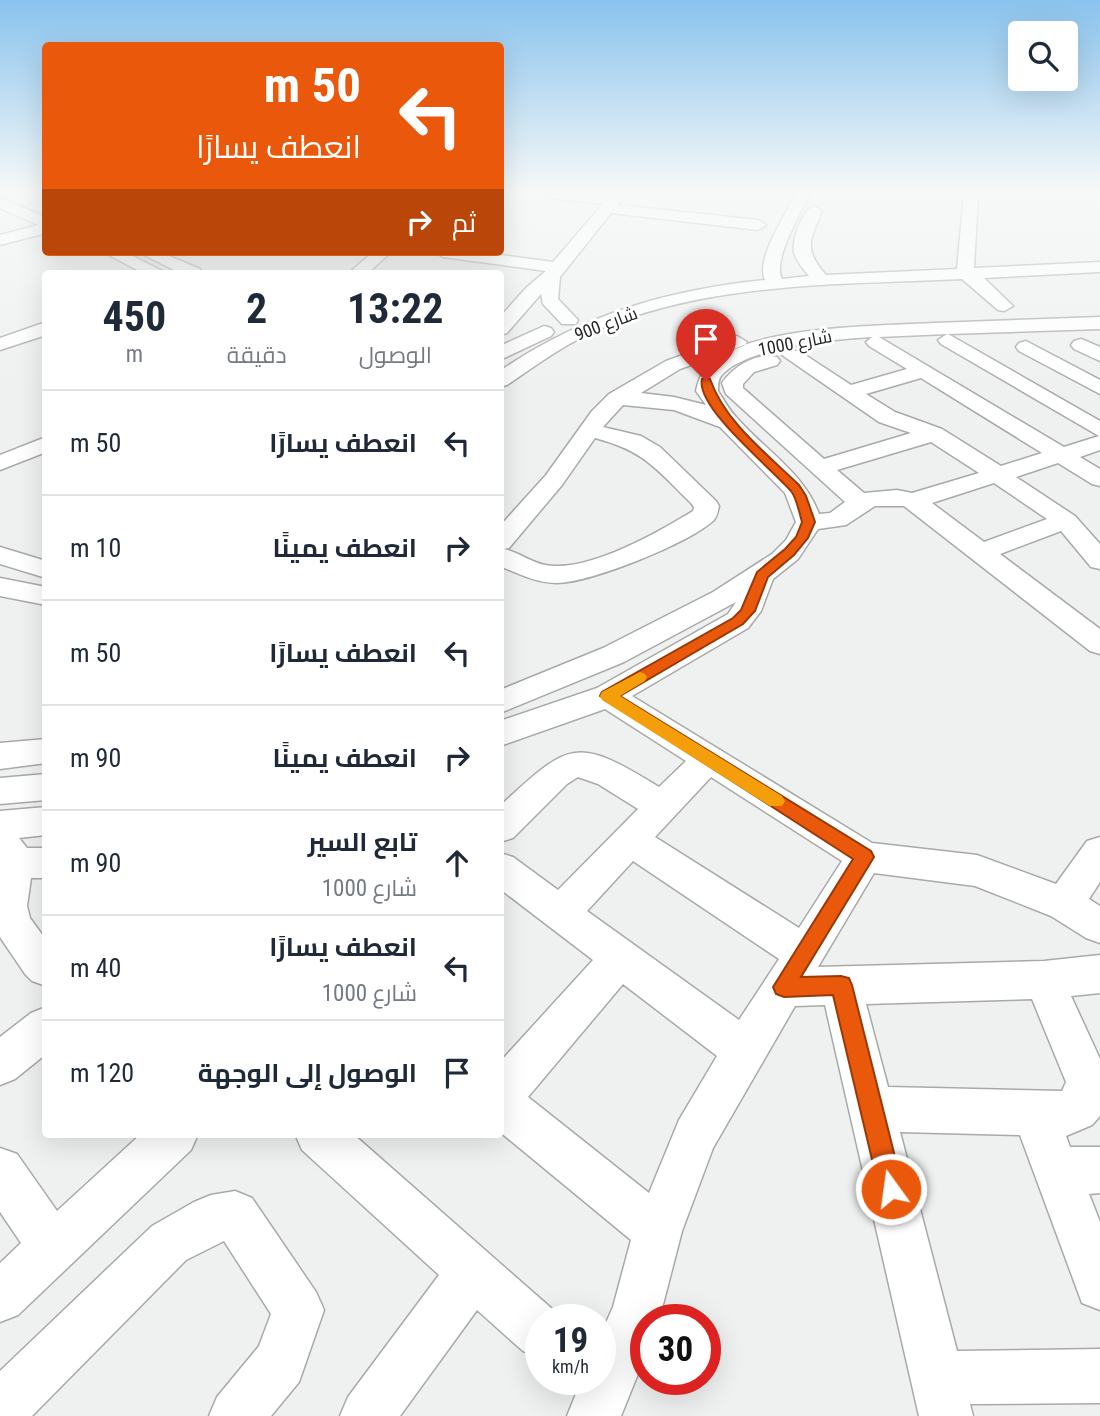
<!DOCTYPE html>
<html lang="ar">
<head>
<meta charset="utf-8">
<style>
	:root { --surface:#fff; --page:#f6f6f7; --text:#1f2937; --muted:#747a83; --line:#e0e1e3 }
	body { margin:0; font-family:"Roboto Condensed",Cairo,sans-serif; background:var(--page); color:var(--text); direction:rtl; height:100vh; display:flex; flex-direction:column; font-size:26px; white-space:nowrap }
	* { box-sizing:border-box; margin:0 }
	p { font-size:23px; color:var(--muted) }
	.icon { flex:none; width:38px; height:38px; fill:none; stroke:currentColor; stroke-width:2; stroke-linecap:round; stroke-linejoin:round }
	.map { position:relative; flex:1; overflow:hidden; direction:ltr }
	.side { position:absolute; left:42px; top:270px; width:462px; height:868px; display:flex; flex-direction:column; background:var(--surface); border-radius:7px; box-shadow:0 7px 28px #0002; direction:rtl }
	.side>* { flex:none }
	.hud { position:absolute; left:42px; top:42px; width:462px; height:214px; border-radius:7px; box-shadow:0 7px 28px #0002; direction:rtl; background:#ea580c; color:#fff; overflow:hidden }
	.controls { position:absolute; left:1008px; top:21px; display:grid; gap:14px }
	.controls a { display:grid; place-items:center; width:70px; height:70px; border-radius:7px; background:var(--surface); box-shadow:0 7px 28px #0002; font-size:35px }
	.speed { position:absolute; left:525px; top:1304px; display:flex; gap:14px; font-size:35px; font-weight:700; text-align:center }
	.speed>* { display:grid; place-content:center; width:91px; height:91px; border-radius:50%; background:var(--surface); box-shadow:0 7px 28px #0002; line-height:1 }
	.speed small { font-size:18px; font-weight:400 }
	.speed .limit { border:10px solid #d22; background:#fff; color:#111 }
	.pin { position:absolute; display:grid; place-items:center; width:60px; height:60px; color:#fff; margin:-72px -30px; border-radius:50% 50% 50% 0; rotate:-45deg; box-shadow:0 0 7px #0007 }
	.pin .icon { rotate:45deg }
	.me { position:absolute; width:77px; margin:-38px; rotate:346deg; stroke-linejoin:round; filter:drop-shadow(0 0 5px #0008) }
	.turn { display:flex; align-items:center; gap:24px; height:147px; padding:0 28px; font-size:32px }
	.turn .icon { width:91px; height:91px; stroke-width:2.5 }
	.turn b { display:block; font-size:49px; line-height:60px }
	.then { display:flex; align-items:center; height:66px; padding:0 28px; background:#0003; gap:14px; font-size:26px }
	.eta { display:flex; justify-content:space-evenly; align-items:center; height:119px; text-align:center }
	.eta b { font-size:42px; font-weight:700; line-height:49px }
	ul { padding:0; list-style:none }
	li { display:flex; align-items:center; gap:21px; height:105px; padding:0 28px; border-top:2px solid var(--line) }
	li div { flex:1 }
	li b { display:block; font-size:26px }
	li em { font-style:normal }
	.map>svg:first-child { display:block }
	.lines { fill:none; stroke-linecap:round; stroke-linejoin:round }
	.minor-casing { stroke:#a7aaa8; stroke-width:3 }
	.minor { fill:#fff; fill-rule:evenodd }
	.route { fill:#ea580c; stroke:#983908; stroke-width:2 }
	.slow { fill:#f59e0b }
	.labels { text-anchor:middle; stroke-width:6; stroke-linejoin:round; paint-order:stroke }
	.far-street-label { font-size:18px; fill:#242525; stroke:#fff }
</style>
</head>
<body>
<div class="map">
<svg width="1100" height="1416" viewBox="0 0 1100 1416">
	<rect width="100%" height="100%" fill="#eef1f0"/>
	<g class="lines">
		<defs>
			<path id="minor" d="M 542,194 L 609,196 L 626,194 L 618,205 L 758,220 L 766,225 L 758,230 L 611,213 L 560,277 L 558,299 L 578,320 L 576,324 L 562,324 L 543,304 L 541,294 L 507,333 L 500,335 L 500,317 L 527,287 L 546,271 L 443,257 L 435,252 L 479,252 L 553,262 L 603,204 L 549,198 Z
				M 796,194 L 810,194 C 801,213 772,260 782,279 L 809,276 C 803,269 796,261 794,252 C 792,239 802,210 814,206 L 822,211 C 810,241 803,249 826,275 L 957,269 L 964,194 L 978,194 L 974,268 L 1100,262 L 1100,272 L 984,278 L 1013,306 L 1004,311 L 998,310 L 962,279 C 840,285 707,281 593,332 C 562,346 535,366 507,385 L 500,387 L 500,371 C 582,315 667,290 765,280 C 755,259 786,214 796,194 Z
				M 0,198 L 46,217 L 46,233 L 0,245 L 0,235 L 38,225 L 0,208 Z
				M 103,252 L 125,252 L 166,273 L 143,273 Z
				M 138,252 L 160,252 L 200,269 L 203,273 L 180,273 Z
				M 373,252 L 391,252 L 368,273 L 349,273 Z
				M 1100,317 L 1100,329 L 948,334 L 1100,421 L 1100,450 L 1080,457 L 1100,469 L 1100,486 L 1092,484 L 1058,463 L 1016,477 L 1075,516 L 1100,544 L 1100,569 L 1091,567 L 1061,531 L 1000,554 L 1100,629 L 1100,654 L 1090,651 L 904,506 L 875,506 L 846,525 L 818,529 L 798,559 L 773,579 L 761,611 L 748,628 L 632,696 L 872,843 L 977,855 L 1056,884 L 1087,841 L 1100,837 L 1100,882 L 1089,899 L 1100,906 L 1100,943 L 1086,938 L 1051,916 L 975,886 L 874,873 L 818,967 L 1044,961 L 1100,955 L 1100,993 L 1071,996 L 1100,1059 L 1100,1116 L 1092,1125 L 1066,1136 L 1070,1147 L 1100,1147 L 1100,1193 L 1089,1194 L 1100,1222 L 1100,1310 L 1082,1303 L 1020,1135 L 900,1132 L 957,1351 L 1100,1349 L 1100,1403 L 970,1404 L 973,1416 L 919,1416 L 825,1005 L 795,1006 L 713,1148 L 682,1231 L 659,1320 L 646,1320 L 646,1354 L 621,1416 L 567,1416 L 582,1379 L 600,1379 L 600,1336 L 613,1307 L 631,1240 L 500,1132 L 500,1062 L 593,960 L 500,889 L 500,853 L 513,857 L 558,890 L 638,809 L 598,784 L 578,777 L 567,784 L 513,838 L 500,842 L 500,806 C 570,741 576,736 659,787 L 686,761 L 605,709 L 500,746 L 500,721 L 597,688 L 728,614 L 736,602 L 624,662 L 500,713 L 500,690 L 603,648 L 713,592 L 772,554 L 786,540 L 796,522 L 785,493 L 720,427 L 674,410 L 623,405 L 603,427 L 641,436 L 660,447 L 716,501 L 719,506 C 718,511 717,517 713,521 C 687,544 592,582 557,583 C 537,583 519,574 500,566 L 500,526 L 546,475 L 592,411 L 609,394 L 666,361 L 730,338 L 737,336 L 747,342 L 744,346 L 680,369 L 641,393 L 674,397 L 706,405 L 696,391 C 699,376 705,365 718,357 C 769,326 875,326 934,323 C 989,321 1045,319 1100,317 ZM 947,334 L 938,340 L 941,344 L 1099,436 L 1064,447 L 879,337 ZM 872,337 L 866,342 L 869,346 L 907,369 L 851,385 L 799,351 L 785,351 L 782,355 L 879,422 L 911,433 L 824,459 L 743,388 L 743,384 L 754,372 L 777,365 L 780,361 L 777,357 C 756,352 733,367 722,383 L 726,394 L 845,502 L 830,513 L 819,514 C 804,473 765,450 737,418 C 729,410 724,400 718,391 C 718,385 718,380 721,376 C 744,347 836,339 872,337 ZM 921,378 L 1042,453 L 1001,466 L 942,429 L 895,412 L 866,394 ZM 595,438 C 645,451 656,469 691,503 L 694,507 L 693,511 C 657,533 587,573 545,565 C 530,562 518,552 504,549 L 509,548 L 562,485 ZM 931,442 L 979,473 L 912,493 L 897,490 L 864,493 L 837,470 ZM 994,483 L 1047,519 L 984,542 L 932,503 ZM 711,777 L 842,861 L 799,928 L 655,837 ZM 633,861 L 779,959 L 739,1020 L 587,911 ZM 623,984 L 717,1056 L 679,1120 L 649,1193 L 528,1097 ZM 1032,999 L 1066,1082 L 1062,1091 L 888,1087 L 866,1004 Z
				M 46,322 L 46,335 L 0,350 L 0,338 Z
				M 544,326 L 551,328 L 554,332 L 551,336 L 500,360 L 500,346 Z
				M 1081,339 L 1100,347 L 1100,361 L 1074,349 L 1071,345 L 1074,341 Z
				M 1026,341 L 1100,380 L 1100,394 L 1019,351 L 1016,347 L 1019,343 Z
				M 46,437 L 46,452 L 0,470 L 0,455 Z
				M 0,547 L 46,561 L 46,578 L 0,564 Z
				M 0,578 L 46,587 L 46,605 L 0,596 Z
				M 46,739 L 46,763 L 0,769 L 0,743 Z
				M 46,774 L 46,800 L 0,804 L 0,778 Z
				M 46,807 L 46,835 L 19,838 L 27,848 L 46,848 L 46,878 L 31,878 L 27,906 L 30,918 L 46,940 L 46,986 L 32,981 L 25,974 L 0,937 L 0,811 Z
				M 46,1007 L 46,1054 L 15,1079 L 0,1085 L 0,1037 L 31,1013 Z
				M 141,1134 L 198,1134 L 191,1150 L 18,1315 L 0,1322 L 0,1263 L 21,1243 L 0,1212 L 0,1148 L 17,1154 L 57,1211 Z
				M 295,1134 L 353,1134 L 559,1315 L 562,1320 L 541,1320 L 541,1359 L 523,1351 L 477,1310 L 400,1416 L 340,1416 L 348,1397 L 439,1275 L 302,1150 Z
				M 235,1191 L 252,1198 L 316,1292 L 324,1310 L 299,1382 L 271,1416 L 209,1416 L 217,1397 L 259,1346 L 271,1314 L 224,1241 L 186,1260 L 32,1416 L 0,1416 L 0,1371 L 152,1226 L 194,1202 L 211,1195 Z"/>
		</defs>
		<use href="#minor" class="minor-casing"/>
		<use href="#minor" class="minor"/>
	</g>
	<linearGradient id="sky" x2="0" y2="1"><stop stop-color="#89c3ed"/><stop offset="0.49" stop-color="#f7f9f8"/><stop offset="1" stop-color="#f7f9f8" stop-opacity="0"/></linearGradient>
	<rect width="1100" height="392" fill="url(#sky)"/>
	<path class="route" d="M 702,379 L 710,379 C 725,422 766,453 799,485 L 806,496 L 815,522 L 808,538 L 794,555 L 768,577 L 755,611 L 743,624 L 620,696 L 871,851 L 874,857 L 871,862 L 801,977 L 841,976 L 849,978 L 852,985 L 903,1189 L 899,1198 L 891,1201 L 882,1198 L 879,1189 L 833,995 L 784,997 L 776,994 L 773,987 L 853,859 L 600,696 L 602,692 L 733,618 L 741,610 L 757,572 L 785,549 L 796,537 L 802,522 C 799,512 797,499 791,491 C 772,469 695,407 702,379 Z"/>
	<path class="slow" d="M 640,672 L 645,674 L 647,677 L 645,681 L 620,696 L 782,796 L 785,801 L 782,806 L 770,806 L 602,700 L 600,696 L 602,692 Z"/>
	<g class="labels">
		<g class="far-street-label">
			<text transform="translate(606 324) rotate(-21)" y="6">شارع 900</text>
			<text transform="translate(795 343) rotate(-11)" y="6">شارع 1000</text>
		</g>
	</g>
</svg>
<div class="controls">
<a><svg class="icon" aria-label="search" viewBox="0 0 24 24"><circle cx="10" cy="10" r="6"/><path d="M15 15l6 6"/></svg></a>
</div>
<div class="speed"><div>19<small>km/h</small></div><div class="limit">30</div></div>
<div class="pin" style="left:706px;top:381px;background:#d93025"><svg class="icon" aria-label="arrive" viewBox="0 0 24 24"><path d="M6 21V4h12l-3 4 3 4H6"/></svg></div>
<svg class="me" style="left:891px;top:1189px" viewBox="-20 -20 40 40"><circle r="17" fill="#ea580c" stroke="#fff" stroke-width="3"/><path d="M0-11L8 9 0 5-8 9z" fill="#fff"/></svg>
<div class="hud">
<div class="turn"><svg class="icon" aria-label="left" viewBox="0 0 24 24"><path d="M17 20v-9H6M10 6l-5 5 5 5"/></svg><div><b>50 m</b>انعطف يسارًا</div></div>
<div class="then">ثم<svg class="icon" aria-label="right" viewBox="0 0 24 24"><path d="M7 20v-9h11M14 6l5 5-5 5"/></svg></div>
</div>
<section class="side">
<div class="eta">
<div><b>13:22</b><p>الوصول</p></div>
<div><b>2</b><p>دقيقة</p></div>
<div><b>450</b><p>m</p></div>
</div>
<ul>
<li><svg class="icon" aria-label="left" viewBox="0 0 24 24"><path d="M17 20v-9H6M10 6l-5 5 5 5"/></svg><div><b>انعطف يسارًا</b></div><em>50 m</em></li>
<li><svg class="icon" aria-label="right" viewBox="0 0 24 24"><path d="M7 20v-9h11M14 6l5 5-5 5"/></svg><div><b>انعطف يمينًا</b></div><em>10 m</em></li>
<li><svg class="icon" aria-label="left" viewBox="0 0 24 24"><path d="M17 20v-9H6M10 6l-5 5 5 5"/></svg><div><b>انعطف يسارًا</b></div><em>50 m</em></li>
<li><svg class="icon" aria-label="right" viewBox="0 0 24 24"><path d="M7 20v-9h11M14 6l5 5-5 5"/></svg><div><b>انعطف يمينًا</b></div><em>90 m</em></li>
<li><svg class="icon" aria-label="ahead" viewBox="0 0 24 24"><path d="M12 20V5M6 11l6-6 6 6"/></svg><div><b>تابع السير</b><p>شارع 1000</p></div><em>90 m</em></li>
<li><svg class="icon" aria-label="left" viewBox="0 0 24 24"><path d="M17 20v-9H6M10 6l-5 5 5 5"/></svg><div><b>انعطف يسارًا</b><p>شارع 1000</p></div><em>40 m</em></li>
<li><svg class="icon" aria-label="arrive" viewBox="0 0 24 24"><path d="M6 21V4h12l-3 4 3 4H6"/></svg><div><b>الوصول إلى الوجهة</b></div><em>120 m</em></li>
</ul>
</section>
</div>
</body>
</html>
